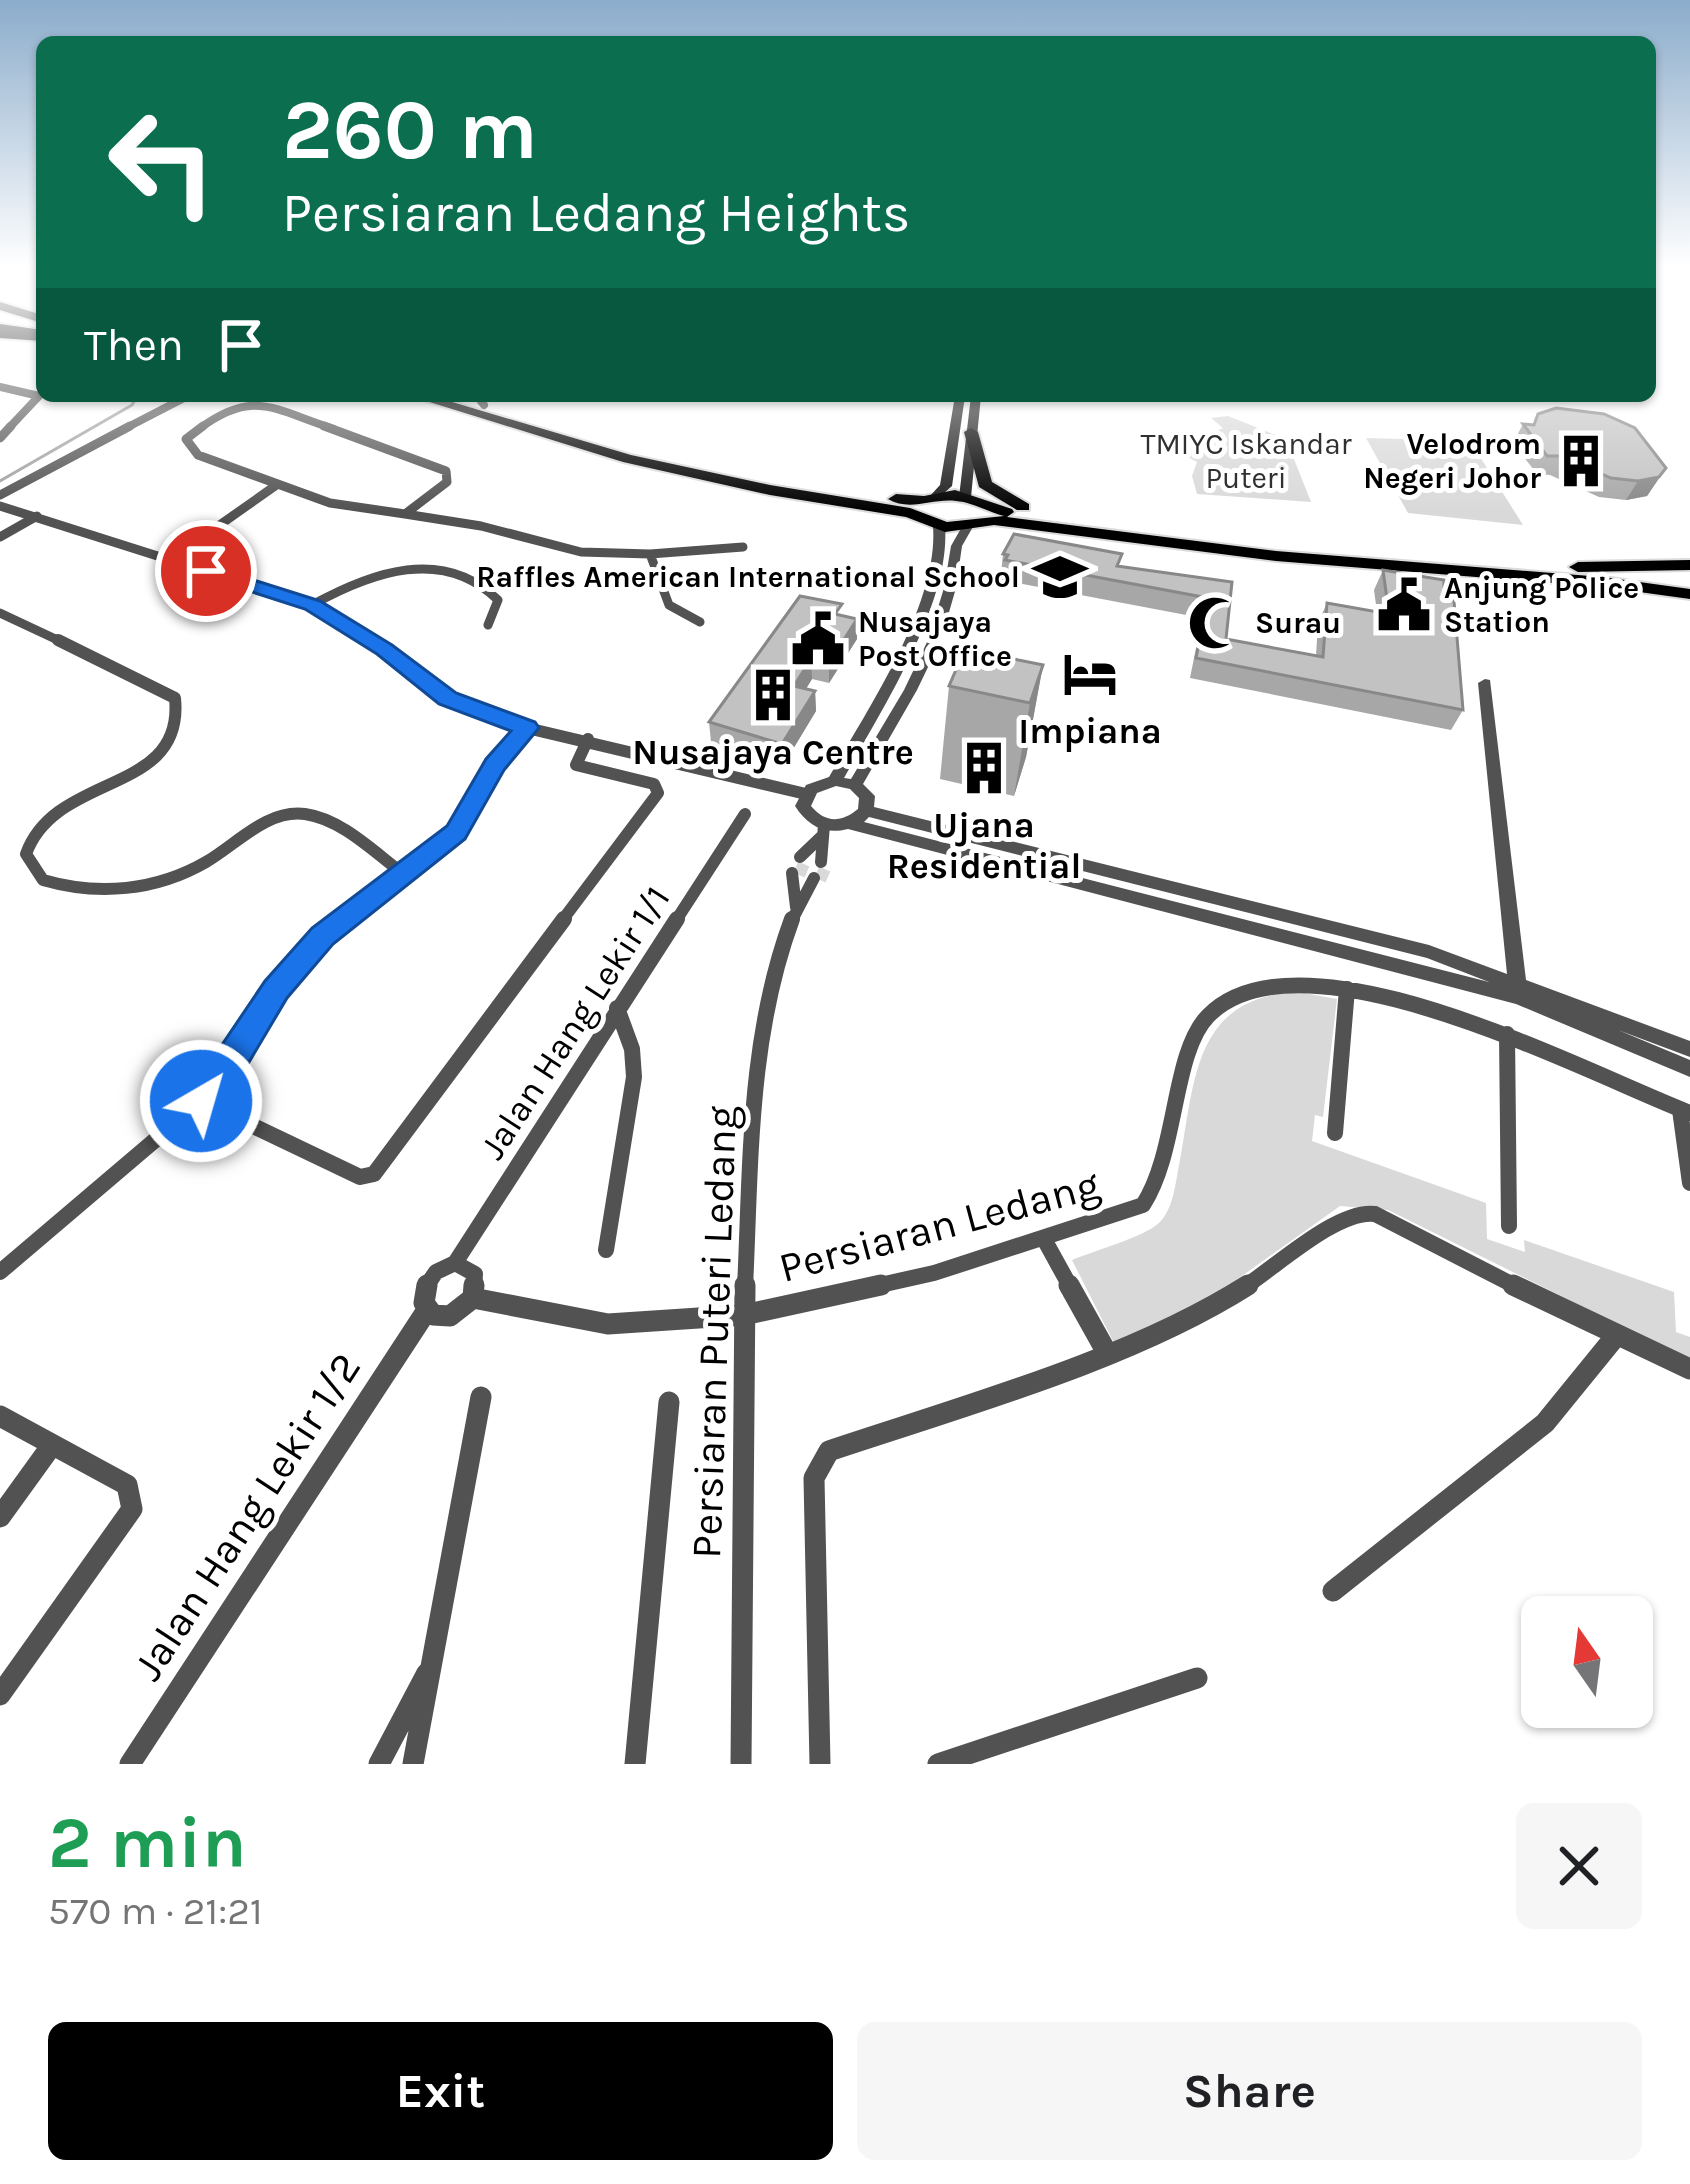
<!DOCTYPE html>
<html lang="en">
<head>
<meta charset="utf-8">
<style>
	:root { --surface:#fff; --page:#f6f6f6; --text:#202124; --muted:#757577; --accent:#000 }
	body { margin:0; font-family:Karla,sans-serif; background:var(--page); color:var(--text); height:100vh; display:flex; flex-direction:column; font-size:45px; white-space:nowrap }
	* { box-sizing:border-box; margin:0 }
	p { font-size:39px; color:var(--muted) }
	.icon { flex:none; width:66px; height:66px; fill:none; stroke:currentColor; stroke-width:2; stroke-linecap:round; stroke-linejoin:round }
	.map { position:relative; height:1764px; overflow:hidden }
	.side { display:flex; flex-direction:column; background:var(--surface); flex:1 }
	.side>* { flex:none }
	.hud { position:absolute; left:36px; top:36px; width:1620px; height:366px; border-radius:18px; box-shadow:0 3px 9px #0004; background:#0b6e4f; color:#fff; overflow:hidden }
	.needle { width:78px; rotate:346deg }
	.controls { position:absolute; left:1521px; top:1596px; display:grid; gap:24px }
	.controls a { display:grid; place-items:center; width:132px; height:132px; border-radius:18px; background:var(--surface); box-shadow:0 3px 9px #0004; font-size:60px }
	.pin { position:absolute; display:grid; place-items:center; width:102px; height:102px; color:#fff; margin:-51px; border:6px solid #fff; border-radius:50%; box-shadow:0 3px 12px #0007 }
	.me { position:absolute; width:132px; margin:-66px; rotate:38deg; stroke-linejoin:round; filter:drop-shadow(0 0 9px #0008) }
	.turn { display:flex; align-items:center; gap:42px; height:252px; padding:0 48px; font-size:54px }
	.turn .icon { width:156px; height:156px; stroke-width:2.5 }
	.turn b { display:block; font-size:84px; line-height:102px }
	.then { display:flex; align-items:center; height:114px; padding:0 48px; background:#0003; gap:24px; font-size:45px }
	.round { display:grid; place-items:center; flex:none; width:126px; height:126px; border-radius:18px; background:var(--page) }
	.headline { display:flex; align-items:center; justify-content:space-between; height:204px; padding:0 48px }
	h1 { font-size:72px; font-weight:700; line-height:90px; color:#1e9e55 }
	.button { display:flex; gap:24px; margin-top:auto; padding:24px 48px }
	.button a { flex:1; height:138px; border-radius:18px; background:var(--accent); color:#fff; font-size:48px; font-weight:700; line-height:138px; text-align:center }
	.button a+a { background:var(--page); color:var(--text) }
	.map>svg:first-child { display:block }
	.green { fill:#d9d9d9 }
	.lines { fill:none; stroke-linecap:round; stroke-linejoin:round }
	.stream { stroke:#a0a0a0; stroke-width:3 }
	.minor-tunnel { stroke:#d9d9d9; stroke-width:12; stroke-dasharray:12 6; stroke-linecap:butt }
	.trunk-casing { stroke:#dbdbdb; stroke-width:4 }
	.motorway-casing { stroke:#dbdbdb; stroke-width:4 }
	.minor-far4 { stroke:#525252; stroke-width:8 }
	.minor-far3 { stroke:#525252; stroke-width:9 }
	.minor-far2 { stroke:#525252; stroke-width:12 }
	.minor-far1 { stroke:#525252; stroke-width:16 }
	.minor { stroke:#525252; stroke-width:21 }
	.tertiary { fill:#525252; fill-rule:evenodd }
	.secondary { fill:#1f1f1f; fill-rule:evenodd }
	.trunk { fill:#000; fill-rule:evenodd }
	.motorway { fill:#000; fill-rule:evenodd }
	.wall { fill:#a7a7a7 }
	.shaded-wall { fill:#888 }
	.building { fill:#c2c2c2; stroke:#888; stroke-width:3 }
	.route { fill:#1a73e8; stroke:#114b97; stroke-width:3 }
	.labels { text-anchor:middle; stroke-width:10; stroke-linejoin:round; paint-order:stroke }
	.far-park-label { font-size:30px; fill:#303030; stroke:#fff }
	.far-poi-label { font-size:30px; font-weight:bold; fill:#000; stroke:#fff; text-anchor:start }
	.poi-label { font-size:36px; font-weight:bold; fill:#000; stroke:#fff }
	.street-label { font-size:36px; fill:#000; stroke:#fff }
	.near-street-label { font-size:42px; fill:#000; stroke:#fff }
</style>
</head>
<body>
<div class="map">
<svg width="1690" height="1764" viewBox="0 0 1690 1764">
	<rect width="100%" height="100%" fill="#fff"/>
	<path class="green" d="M 1228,416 L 1286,439 L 1311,502 L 1197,494 L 1192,476 L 1197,462 L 1177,451 L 1223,428 L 1211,418 Z
		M 1366,438 L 1470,441 L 1523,525 L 1408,513 Z
		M 1299,992 L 1337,999 L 1323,1117 L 1315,1115 L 1312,1141 L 1486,1203 L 1487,1239 L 1525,1252 L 1524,1240 L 1674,1292 L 1676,1332 L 1690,1337 L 1690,1360 L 1388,1210 L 1340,1206 L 1218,1293 L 1114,1343 L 1072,1260 C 1093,1251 1144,1237 1159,1223 C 1172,1211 1175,1187 1178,1171 C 1195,1086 1190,996 1299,992 Z"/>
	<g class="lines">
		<path class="stream" d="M 38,265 L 42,268
			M 0,481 L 132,405 L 137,396"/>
		<path class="minor-tunnel" d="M 799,875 L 806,859
			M 820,880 L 827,864"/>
		<defs>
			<path id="trunk" d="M 0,324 L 42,330 L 42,338 L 0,332 Z
				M 410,396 L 432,396 L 631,455 L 770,485 L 910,508 L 947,522 L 1004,516 C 989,512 971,502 956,501 C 932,498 910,512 888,499 L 896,494 L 924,496 L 955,490 L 1012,509 L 1014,512 L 1007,517 L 1276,551 L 1603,577 L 1690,589 L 1690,599 L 1603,587 L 1276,561 L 994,525 L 945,532 L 906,517 L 770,495 L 623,462 Z
				M 971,428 L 978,432 L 992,482 L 1029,504 L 1029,510 L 1017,510 L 979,487 L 964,432 Z
				M 1690,560 L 1690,570 L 1578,572 L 1569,567 L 1578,562 Z"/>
			<path id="motorway" d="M 0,302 L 42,315 L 42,323 L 0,310 Z
				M 0,330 L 42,333 L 42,341 L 0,338 Z"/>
		</defs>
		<use href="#trunk" class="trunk-casing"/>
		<use href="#motorway" class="motorway-casing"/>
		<path class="minor-far4" d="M 0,387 L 39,396 L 8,429
			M 477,396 L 484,405
			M 124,429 L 188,396
			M 199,429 C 254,388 274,410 334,429"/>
		<path class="minor-far3" d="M 203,426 L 186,439 L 198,455 L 330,503 L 405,514
			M 324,426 L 446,471 L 447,482 L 405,514
			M 0,438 L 11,426
			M 0,495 L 130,426
			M 0,506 L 312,605 L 374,643
			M 405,514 L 481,526 L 581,552 L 650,554 L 669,605 L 700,622
			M 0,537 L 37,516
			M 650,554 L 743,547
			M 170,560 L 275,486
			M 312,605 C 372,572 443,546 498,600 L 488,625
			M 0,613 L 64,643"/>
		<path class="minor-far2" d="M 58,640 L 175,698 C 185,796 56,771 26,854 L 43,880 C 98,896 156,891 206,862 C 237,844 267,809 305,814 C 341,819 373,851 401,872
			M 369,640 L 448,698 L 527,728 L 806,794
			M 800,857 L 822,836
			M 821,862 L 824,825
			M 792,873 L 796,907
			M 340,922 L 456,832 L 494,765 L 527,728
			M 561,922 L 658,793 L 654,784 L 576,765 L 588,739
			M 675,922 L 745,814
			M 791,922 L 814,878"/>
		<path class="minor-far1" d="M 1507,1034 L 1509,1226
			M 201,1101 L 360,1177 L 374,1174 L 564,919
			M 1680,1110 L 1690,1183
			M 1335,1133 L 1347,989
			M 1044,1239 L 1071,1288
			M 606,1250 L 634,1077 L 632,1049 L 617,1008
			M 455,1263 L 677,919
			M 0,1272 L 201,1101 C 254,1041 279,971 344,919
			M 425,1288 L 436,1272 L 455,1263 L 475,1274 L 474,1288
			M 745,1288 C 751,1163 748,1038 792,919
			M 867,1288 L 934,1273 L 1143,1205 C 1178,1151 1172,1053 1208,1016 C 1301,921 1586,1073 1690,1113
			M 1243,1288 C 1277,1266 1338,1209 1375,1214 L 1519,1288"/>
		<path class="minor" d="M 427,1285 L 424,1303 L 433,1315 L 450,1316 L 473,1298 L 474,1285
			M 1069,1285 L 1107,1353
			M 1513,1285 L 1690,1369
			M 473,1298 L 608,1324 L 744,1315 L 881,1285
			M 0,1416 L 127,1485 L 132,1509 L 0,1695
			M 0,1517 L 52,1445
			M 1333,1591 L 1545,1423 L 1615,1337
			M 130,1764 L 427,1310
			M 379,1764 L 427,1673
			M 413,1764 L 481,1397
			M 635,1764 L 669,1402
			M 741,1764 L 745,1285
			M 820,1764 L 814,1478 L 829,1451 C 963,1406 1130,1360 1248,1285
			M 938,1764 L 1197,1678"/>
		<path class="tertiary" d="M 939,523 L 945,526 C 951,604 881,710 844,778 L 851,779 L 904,690 L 928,640 L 944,588 L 951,546 L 964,523 L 972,523 L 974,525 L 962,546 L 956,588 L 941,640 L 917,690 L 863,784 L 875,796 L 874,807 L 1429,945 L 1507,974 L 1478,683 L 1485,679 L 1490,680 L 1526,980 L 1690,1041 L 1690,1057 L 1618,1030 L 1690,1060 L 1690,1077 L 1516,1004 L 848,829 C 824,835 808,826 795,806 L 806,785 L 829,777 C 867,710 939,604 933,526 ZM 836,786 L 850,789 L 859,798 L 858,809 C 841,823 825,823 811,806 L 817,793 ZM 869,817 L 1427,958 L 1489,982 L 864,822 Z"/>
		<path class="secondary" d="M 955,396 L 965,396 L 952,486 L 936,500 L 930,496 L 940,485 Z
			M 971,396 L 981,396 L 971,497 L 965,501 L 959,497 Z"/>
		<use href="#trunk" class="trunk"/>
		<use href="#motorway" class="motorway"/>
	</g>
	<path class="wall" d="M 1538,414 L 1666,468 L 1647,496 L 1626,500 L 1599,497 L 1550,475 L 1537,474 L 1513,443 L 1523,424 L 1533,425 Z
		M 1003,554 L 1119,566 L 1232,582 L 1226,639 L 1316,656 L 1318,623 L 1327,603 L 1377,612 L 1374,590 L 1383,570 L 1463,710 L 1451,730 L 1190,678 L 1202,618 L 1002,580 L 1003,574 L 1001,574 Z
		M 842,616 L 857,639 L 829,683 L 812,679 L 806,689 L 815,691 L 816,711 L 784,764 L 711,742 L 709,722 Z
		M 1043,665 L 1026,757 L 1014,796 L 940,779 L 949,686 Z"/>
	<path class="shaded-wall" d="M 1666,468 L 1647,496 L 1626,500 L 1638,481 Z
		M 857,619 L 857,639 L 829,683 L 829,663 Z
		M 811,659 L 812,679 L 795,706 L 794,686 Z
		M 1043,665 L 1026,757 L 1014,796 L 1030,703 Z
		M 815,691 L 816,711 L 784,764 L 782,744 Z"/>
	<path class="building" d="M 1556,408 L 1604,414 L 1635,428 L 1666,468 L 1659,477 L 1638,481 L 1611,478 L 1561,456 L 1547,456 L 1523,424 L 1534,425 L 1538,414 Z
		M 1014,534 L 1122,554 L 1117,566 L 1232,582 L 1226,639 L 1323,657 L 1327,603 L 1389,614 L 1383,570 L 1444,580 L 1444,587 L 1453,589 L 1463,710 L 1196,658 L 1208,598 L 1005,560 L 1008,555 L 1003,554 Z
		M 800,596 L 842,604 L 835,614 L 857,619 L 829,663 L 811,659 L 794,686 L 815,691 L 782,744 L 709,722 Z
		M 965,649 L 1043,665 L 1030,703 L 949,686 Z"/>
	<linearGradient id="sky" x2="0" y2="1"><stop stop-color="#8baccb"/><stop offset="0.52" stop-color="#fff"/><stop offset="1" stop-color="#fff" stop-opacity="0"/></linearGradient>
	<rect width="1690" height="512" fill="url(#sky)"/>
	<path class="route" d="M 206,565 L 320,601 L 392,645 L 456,693 L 535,722 L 539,728 L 504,770 L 465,839 L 333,944 L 287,998 L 236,1084 L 212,1111 L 201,1115 L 189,1111 L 184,1101 L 265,981 L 312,928 L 447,826 L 486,759 L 511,731 L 439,704 L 377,654 L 305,609 L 199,575 L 199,567 Z"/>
	<defs>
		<symbol id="building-bare" viewBox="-9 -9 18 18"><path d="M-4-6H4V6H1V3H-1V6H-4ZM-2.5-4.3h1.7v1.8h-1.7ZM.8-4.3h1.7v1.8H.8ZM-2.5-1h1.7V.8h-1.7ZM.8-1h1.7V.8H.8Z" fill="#000" stroke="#fff" stroke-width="2.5" paint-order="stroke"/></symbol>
		<symbol id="school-bare" viewBox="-9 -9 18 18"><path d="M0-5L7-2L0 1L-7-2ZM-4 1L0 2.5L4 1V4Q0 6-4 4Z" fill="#000" stroke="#fff" stroke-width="2.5" paint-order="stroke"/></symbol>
		<symbol id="civic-bare" viewBox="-9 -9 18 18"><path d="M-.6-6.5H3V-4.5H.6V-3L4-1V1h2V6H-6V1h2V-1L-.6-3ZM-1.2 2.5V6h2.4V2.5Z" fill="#000" stroke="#fff" stroke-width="2.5" paint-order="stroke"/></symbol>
		<symbol id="mosque-bare" viewBox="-9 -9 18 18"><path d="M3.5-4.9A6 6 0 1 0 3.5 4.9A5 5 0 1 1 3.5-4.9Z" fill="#000" stroke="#fff" stroke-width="2.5" paint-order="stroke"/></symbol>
		<symbol id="hotel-bare" viewBox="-9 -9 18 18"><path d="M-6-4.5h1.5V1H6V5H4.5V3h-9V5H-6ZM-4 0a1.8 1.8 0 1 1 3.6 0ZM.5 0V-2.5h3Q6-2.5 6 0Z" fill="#000" stroke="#fff" stroke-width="2.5" paint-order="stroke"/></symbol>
	</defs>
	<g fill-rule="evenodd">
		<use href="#building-bare" x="1543" y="423" width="76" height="76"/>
		<use href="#school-bare" x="1022" y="539" width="76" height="76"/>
		<use href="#civic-bare" x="1366" y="567" width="76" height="76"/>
		<use href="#mosque-bare" x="1177" y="585" width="76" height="76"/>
		<use href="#civic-bare" x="780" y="601" width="76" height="76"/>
		<use href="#hotel-bare" x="1052" y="636" width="76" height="76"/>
		<use href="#building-bare" x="735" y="657" width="76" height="76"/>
		<use href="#building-bare" x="946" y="730" width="76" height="76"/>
	</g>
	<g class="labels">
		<g class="far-park-label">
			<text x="1246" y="454">TMIYC Iskandar<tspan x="1246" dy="34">Puteri</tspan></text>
		</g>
		<g class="far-poi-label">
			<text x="1541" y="454" text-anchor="end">Velodrom<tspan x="1541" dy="34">Negeri Johor</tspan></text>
			<text x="1020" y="587" text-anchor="end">Raffles American International School</text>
			<text x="1444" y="598">Anjung Police<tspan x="1444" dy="34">Station</tspan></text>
			<text x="858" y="632">Nusajaya<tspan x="858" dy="34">Post Office</tspan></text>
			<text x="1255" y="633">Surau</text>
		</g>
		<g class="poi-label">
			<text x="1090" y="743">Impiana</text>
			<text x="773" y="764">Nusajaya Centre</text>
			<text x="984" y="837">Ujana<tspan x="984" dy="41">Residential</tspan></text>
		</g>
		<g class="street-label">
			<text transform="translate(574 1022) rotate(-57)" y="13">Jalan Hang Lekir 1/1</text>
		</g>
		<g class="near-street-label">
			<text transform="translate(939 1225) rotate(-15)" y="15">Persiaran Ledang</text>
			<text transform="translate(713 1332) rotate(-88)" y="15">Persiaran Puteri Ledang</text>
			<text transform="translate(246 1516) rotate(-57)" y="15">Jalan Hang Lekir 1/2</text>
		</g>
	</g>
</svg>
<div class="controls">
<a><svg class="needle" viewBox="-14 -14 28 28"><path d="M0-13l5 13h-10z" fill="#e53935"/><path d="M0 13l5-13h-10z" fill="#757577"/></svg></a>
</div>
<div class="pin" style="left:206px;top:571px;background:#d93025"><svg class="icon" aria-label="arrive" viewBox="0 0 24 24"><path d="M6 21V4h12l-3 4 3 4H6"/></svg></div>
<svg class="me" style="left:201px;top:1101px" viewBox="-20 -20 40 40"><circle r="17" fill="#1a73e8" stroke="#fff" stroke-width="3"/><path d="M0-11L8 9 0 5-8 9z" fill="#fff"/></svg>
<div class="hud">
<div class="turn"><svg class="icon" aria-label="left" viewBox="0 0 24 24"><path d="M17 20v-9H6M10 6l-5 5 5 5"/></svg><div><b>260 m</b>Persiaran Ledang Heights</div></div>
<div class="then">Then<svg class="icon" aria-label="arrive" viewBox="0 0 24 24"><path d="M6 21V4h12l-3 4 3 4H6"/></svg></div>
</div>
</div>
<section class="side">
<div class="headline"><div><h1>2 min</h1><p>570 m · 21:21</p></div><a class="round"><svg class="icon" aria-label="close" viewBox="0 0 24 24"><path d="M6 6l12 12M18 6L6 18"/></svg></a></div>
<div class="button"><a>Exit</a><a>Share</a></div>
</section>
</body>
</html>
